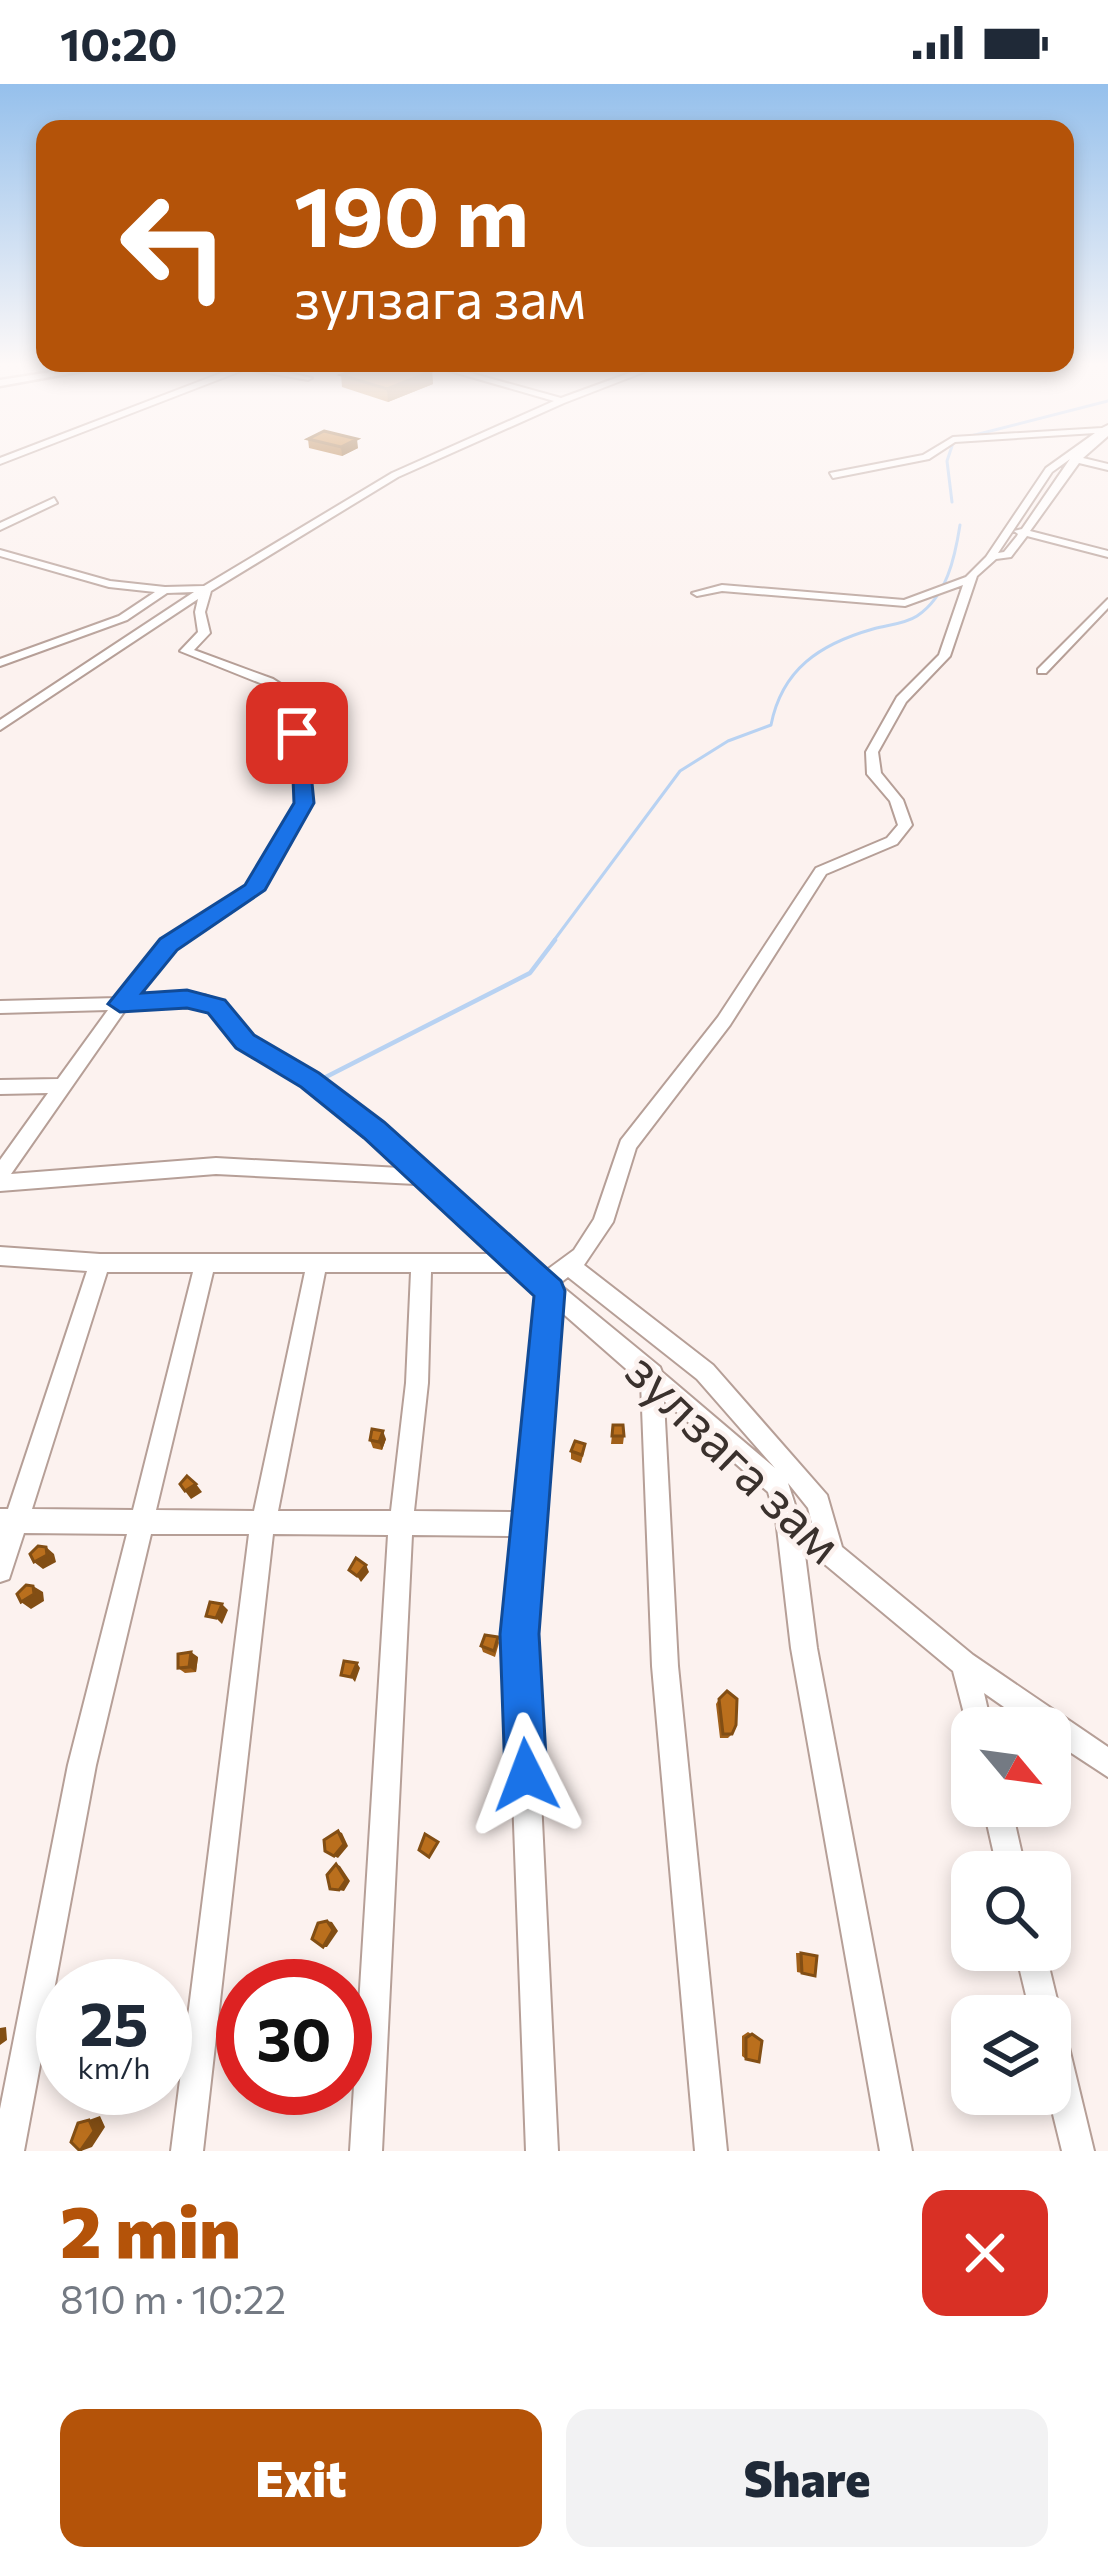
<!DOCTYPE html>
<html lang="en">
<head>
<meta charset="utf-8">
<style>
	:root { --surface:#fff; --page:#f2f2f3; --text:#1f2937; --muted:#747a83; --accent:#b45309 }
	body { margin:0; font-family:Commissioner,sans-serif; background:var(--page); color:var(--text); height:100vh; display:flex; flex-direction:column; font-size:45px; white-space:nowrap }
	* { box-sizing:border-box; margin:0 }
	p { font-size:39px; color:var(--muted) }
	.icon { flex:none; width:66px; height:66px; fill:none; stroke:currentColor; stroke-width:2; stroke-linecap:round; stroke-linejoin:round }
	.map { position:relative; height:2067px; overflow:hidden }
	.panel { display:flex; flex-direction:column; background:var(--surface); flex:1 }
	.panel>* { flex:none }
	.hud { position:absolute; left:36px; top:36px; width:1038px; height:252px; border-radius:24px; box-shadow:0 6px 18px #0003; background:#b45309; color:#fff; overflow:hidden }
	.needle { width:78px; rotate:119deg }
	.tools { position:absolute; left:951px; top:1623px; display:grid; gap:24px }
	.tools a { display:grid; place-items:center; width:120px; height:120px; border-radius:24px; background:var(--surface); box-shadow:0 6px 18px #0003; font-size:60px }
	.speed { position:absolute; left:36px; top:1875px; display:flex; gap:24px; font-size:60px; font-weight:700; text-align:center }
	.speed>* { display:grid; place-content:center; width:156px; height:156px; border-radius:50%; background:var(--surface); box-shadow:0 6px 18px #0003; line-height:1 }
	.speed small { font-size:30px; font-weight:400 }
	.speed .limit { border:18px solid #d22; background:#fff; color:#111 }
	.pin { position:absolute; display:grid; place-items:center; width:102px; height:102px; color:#fff; margin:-51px; border-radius:24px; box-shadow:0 6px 18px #0006 }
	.me { position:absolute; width:132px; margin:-66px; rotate:357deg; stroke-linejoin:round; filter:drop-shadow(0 0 9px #0008) }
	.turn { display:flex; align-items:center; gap:42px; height:252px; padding:0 60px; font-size:54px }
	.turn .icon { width:156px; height:156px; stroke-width:2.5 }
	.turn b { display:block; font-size:84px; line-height:102px }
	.round { display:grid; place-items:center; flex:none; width:126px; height:126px; border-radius:24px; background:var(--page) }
	.overview { display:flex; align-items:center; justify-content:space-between; height:204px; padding:0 60px }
	h1 { font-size:72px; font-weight:800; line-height:90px; color:var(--accent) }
	.button { display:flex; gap:24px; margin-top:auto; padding:24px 60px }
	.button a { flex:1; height:138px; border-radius:24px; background:var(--accent); color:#fff; font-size:48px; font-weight:800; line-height:138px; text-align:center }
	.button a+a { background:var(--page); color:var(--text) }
	.status { display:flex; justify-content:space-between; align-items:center; height:84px; padding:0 60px; background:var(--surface); direction:ltr }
	.status svg { height:33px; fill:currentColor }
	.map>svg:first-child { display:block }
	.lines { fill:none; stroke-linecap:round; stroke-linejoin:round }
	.stream-far1 { stroke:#b8d2f2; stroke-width:3 }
	.stream { stroke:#b8d2f2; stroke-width:4.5 }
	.minor-casing { stroke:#b69f97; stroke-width:4 }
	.major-casing { stroke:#b69f97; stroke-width:5 }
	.minor { fill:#fff; fill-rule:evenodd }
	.major { fill:#fff; fill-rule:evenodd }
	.wall { fill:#a05f19 }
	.shaded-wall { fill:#824e14 }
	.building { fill:#ba6f1d; stroke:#824e14; stroke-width:3 }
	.route { fill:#1a73e8; stroke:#114b97; stroke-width:3 }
	.labels { text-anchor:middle; stroke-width:9; stroke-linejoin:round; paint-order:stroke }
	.near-street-label { font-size:51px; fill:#3a312d; stroke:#fcf2ef }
</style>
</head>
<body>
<div class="status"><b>10:20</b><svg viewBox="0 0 49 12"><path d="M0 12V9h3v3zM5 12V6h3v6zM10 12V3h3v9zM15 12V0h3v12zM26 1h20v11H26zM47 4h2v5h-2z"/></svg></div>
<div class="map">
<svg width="1108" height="2067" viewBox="0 0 1108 2067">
	<rect width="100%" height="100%" fill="#fcf2ef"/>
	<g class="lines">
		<path class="stream-far1" d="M 963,354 L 1108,317
			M 952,418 L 947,377 L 953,359
			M 552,859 L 680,687 L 728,657 L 771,641 C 782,585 820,560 873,545 C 887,541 905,540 917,532 C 947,512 955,473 960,441"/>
		<path class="stream" d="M 320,996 L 530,889 L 555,856"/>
		<defs>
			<path id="minor" d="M 237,283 L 261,283 L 312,294 L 308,296 L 246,285 L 0,380 L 0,374 Z
				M 436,283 L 449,283 L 561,314 L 646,283 L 657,283 L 564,319 L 398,393 L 211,507 L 205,528 L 210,549 L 194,566 L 273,595 L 298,611 L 311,719 L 258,808 L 173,864 L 134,913 L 204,911 L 223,918 L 251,953 L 316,991 L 380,1041 L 427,1088 L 544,1188 L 574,1166 L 594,1135 L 621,1056 L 718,933 L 816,784 L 887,754 L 898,741 L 890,717 L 867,690 L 866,668 L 897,613 L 939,571 L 963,501 L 905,522 L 722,507 L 697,512 L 692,509 L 722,501 L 904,516 L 966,493 L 986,473 L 1046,384 L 1095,349 L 955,358 L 929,375 L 833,394 L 830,389 L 923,371 L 953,353 L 1102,344 L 1108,341 L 1108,352 L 1083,374 L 1108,380 L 1108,386 L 1079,379 L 1030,447 L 1108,467 L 1108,473 L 1027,452 L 1011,473 L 996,475 L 977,492 L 950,572 L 906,618 L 878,668 L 881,689 L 903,716 L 912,741 L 897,760 L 826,790 L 730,941 L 636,1064 L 613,1138 L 584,1181 L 713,1281 L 827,1411 L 842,1463 L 973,1571 L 1108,1663 L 1108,1693 L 1050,1655 L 1050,1644 L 1034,1644 L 984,1609 L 992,1644 L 972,1644 L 972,1654 L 970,1653 L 953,1587 L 804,1463 L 817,1564 L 912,2067 L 880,2067 L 791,1564 L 776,1435 L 768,1408 L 664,1317 L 678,1582 L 727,2067 L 695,2067 L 652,1582 L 641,1298 L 559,1226 L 533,1550 L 558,2067 L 526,2067 L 507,1550 L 517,1452 L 412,1451 L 382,2067 L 350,2067 L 388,1451 L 273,1450 L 203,2067 L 171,2067 L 249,1450 L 151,1450 L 96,1681 L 24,2067 L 0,2067 L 0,2025 L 68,1681 L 127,1450 L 24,1449 L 9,1495 L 0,1498 L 0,1425 L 8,1425 L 87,1187 L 0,1181 L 0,1163 L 100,1170 L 496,1170 L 416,1100 L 216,1090 L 0,1107 L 0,1076 L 48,1009 L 0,1010 L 0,996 L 58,995 L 108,926 L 0,929 L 0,917 L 117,914 L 163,856 L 248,802 L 297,719 L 288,616 L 265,601 L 180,567 L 198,548 L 195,528 L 198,515 L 0,646 L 0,636 L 194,508 L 167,509 L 127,536 L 0,582 L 0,575 L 119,532 L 155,508 L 109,503 L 0,472 L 0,466 L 110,497 L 165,503 L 204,502 L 392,389 L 554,317 ZM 1070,375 L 1022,445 L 1014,447 L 1018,450 L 1017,452 L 1004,468 L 998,469 L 1052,388 ZM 203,923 L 211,926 L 239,961 L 304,1001 L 368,1051 L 400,1084 L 216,1074 L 11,1090 L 126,925 ZM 107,1188 L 193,1188 L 133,1426 L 32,1425 ZM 213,1188 L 305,1188 L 254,1427 L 156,1426 ZM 325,1188 L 411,1188 L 406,1299 L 391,1427 L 278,1427 ZM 431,1188 L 515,1188 L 540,1209 L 519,1428 L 414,1427 L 428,1299 ZM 568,1193 L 697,1295 L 775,1384 L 662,1288 L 660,1283 L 559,1200 ZM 788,1399 L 808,1424 L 812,1439 L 797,1427 Z
				M 54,414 L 57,419 L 0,446 L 0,439 Z
				M 1108,515 L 1108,524 L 1046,589 L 1038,589 L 1038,585 Z
				M 983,1722 L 1011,1722 L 1026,1788 L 998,1788 Z
				M 1015,1866 L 1045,1866 L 1061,1932 L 1058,1939 L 1066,1951 L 1094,2067 L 1062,2067 L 1048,2010 L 1050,1932 L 1031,1932 Z"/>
			<path id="major" d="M 84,283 L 105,283 L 0,302 L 0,296 Z"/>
		</defs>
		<use href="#minor" class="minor-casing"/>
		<use href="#major" class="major-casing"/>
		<use href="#minor" class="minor"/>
		<use href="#major" class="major"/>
	</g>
	<path class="wall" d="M 432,287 L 433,300 L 388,318 L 342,303 L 341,291 Z
		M 308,355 L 358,364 L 342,372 L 309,364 Z
		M 613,1341 L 624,1352 L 623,1360 L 611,1360 Z
		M 386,1355 L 382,1366 L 373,1364 L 370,1356 Z
		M 571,1367 L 584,1368 L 581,1379 L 571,1375 Z
		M 498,1553 L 499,1559 L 495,1573 L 483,1568 L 481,1562 Z
		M 198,1573 L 196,1588 L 185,1589 L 178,1584 Z
		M 719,1615 L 732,1650 L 728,1654 L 720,1654 L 716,1620 Z
		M 796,1869 L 801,1869 L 815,1892 L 797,1888 Z
		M 748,1948 L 762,1957 L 746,1975 L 742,1972 L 742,1952 Z"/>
	<path class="shaded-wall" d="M 432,287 L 433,300 L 388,318 L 387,305 Z
		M 357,355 L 358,364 L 342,372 L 341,363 Z
		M 383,1347 L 386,1355 L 382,1366 L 379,1358 Z
		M 196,1400 L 202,1408 L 191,1415 L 185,1407 Z
		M 46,1463 L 54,1470 L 56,1478 L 43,1485 L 34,1478 Z
		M 366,1481 L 369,1488 L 361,1498 L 357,1492 Z
		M 33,1502 L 43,1508 L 44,1517 L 31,1525 L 21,1518 Z
		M 222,1520 L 228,1526 L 222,1540 L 216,1534 Z
		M 191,1568 L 198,1573 L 196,1588 L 189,1583 Z
		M 357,1579 L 360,1584 L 355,1598 L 351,1593 Z
		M 338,1747 L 342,1749 L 348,1762 L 338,1774 L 334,1772 Z
		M 336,1780 L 340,1782 L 350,1797 L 344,1807 L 339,1806 Z
		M 327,1837 L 332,1838 L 338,1847 L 327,1863 L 323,1863 Z
		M 6,1943 L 7,1956 L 0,1961 L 0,1944 Z
		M 100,2032 L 105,2043 L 92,2063 L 81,2067 L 89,2036 Z"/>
	<path class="building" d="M 365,283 L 419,283 L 432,287 L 387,305 L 341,291 Z
		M 324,347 L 357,355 L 341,363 L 308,355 Z
		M 613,1341 L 623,1341 L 624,1352 L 612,1352 Z
		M 372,1345 L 383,1347 L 379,1358 L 370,1356 Z
		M 575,1357 L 585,1360 L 582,1371 L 571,1367 Z
		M 187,1392 L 196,1400 L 185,1407 L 180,1400 Z
		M 38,1462 L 46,1463 L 47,1471 L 34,1478 L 30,1470 Z
		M 356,1474 L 366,1481 L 357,1492 L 349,1486 Z
		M 26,1501 L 33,1502 L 34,1510 L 21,1518 L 17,1510 Z
		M 210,1518 L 222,1520 L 216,1534 L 206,1532 Z
		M 485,1551 L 498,1553 L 494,1567 L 481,1562 Z
		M 191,1568 L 189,1583 L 178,1584 L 178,1570 Z
		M 344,1577 L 357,1579 L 351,1593 L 341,1591 Z
		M 727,1607 L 737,1615 L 736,1641 L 732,1650 L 723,1650 L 719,1615 Z
		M 338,1747 L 344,1760 L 334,1772 L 325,1767 L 324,1756 Z
		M 425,1750 L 438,1758 L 429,1773 L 419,1766 Z
		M 336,1780 L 346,1796 L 339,1806 L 330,1805 L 327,1791 Z
		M 327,1837 L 333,1846 L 323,1863 L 312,1855 L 318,1839 Z
		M 801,1869 L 817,1872 L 815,1892 L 802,1889 Z
		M 752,1950 L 762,1957 L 759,1978 L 746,1975 L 746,1954 Z
		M 307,2004 L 324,2004 L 318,2014 Z
		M 89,2036 L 94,2047 L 80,2067 L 71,2058 L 78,2039 Z"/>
	<linearGradient id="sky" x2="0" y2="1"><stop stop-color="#95c0ec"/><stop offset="0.49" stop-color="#fef9f8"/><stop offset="1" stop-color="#fef9f8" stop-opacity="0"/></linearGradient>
	<rect width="1108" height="573" fill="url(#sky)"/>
	<path class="route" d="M 291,645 L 307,649 L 314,719 L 265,806 L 177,866 L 142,909 L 187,906 L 225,916 L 254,951 L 319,989 L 384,1038 L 561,1197 L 565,1207 L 539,1550 L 547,1691 L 541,1705 L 526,1712 L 511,1705 L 505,1691 L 500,1550 L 534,1212 L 364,1054 L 301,1003 L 236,964 L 208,929 L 187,924 L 120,928 L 108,920 L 160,855 L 245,801 L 294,719 Z"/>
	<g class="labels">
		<g class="near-street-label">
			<text transform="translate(734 1374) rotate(44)" y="18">зулзага зам</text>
		</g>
	</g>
</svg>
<div class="tools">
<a><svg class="needle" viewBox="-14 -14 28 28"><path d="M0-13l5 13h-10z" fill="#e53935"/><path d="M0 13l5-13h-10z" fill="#747a83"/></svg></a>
<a><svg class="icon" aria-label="search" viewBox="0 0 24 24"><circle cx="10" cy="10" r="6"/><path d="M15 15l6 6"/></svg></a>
<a><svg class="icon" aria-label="layers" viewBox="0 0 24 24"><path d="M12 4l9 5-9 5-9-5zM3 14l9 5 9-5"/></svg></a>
</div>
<div class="speed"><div>25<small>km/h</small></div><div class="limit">30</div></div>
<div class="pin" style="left:297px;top:649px;background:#d93025"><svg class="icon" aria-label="arrive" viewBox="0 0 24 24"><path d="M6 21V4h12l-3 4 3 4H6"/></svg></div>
<svg class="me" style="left:526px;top:1691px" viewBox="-20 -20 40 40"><path d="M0-17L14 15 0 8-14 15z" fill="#1a73e8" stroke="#fff" stroke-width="4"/></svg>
<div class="hud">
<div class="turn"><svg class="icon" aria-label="left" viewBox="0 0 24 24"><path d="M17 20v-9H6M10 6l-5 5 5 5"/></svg><div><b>190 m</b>зулзага зам</div></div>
</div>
</div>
<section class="panel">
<div class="overview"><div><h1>2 min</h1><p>810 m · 10:22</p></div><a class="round" style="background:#d93025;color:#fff"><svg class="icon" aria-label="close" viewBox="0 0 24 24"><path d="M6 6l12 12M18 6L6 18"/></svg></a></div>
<div class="button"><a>Exit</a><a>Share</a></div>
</section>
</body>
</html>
